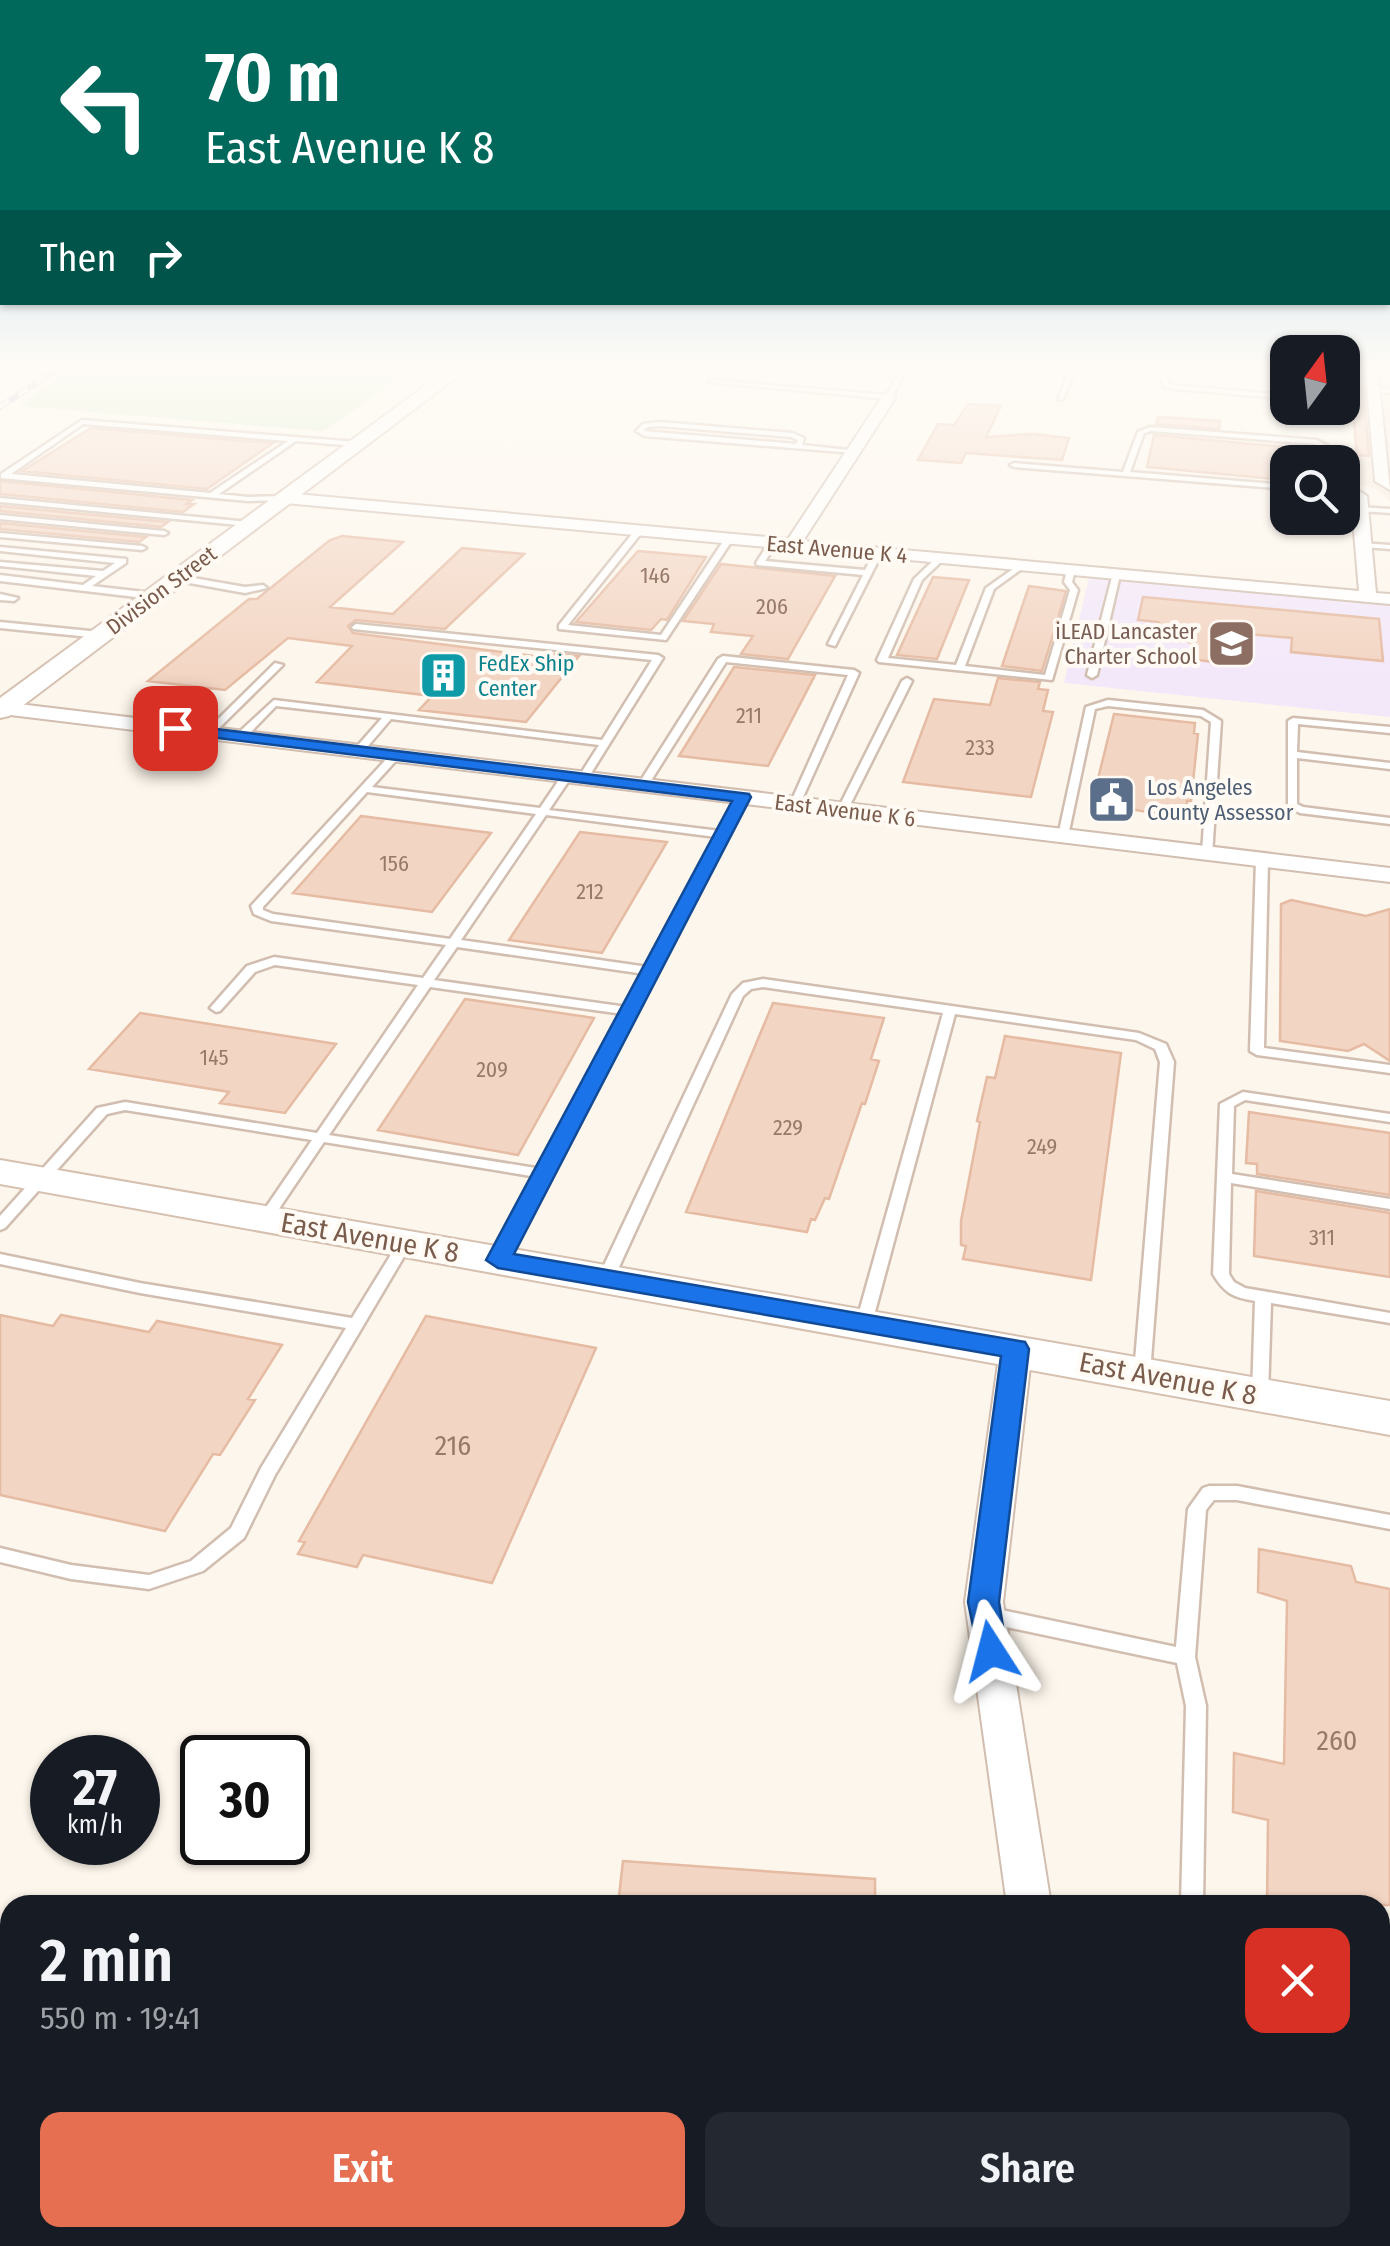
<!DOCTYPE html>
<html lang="en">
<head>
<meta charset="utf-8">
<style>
	:root { --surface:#171b24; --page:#242831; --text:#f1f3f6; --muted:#9ea1a6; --accent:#e76f51 }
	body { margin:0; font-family:"Fira Sans Condensed",sans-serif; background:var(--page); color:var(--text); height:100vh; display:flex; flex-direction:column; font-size:38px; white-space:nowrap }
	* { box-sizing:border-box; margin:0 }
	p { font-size:32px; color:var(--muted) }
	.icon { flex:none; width:55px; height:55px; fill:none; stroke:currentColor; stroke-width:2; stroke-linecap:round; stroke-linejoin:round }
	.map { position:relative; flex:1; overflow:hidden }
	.sheet { position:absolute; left:0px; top:1895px; width:1390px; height:352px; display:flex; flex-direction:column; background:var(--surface); border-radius:30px 30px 0 0; box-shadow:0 2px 8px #0004 }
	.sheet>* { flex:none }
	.hud { position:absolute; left:0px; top:0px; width:1390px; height:305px; box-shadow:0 2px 8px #0004; background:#00695c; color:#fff; overflow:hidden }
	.needle { width:65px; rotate:15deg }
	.buttons { position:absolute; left:1270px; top:335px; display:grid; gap:20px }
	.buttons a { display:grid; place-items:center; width:90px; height:90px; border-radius:20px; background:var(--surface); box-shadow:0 2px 8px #0004; font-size:50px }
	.speed { position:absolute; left:30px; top:1735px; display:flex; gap:20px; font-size:50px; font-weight:700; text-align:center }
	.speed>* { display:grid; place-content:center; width:130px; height:130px; border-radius:50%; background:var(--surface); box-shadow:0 2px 8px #0004; line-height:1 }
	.speed small { font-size:25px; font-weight:400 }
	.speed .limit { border:5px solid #111; border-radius:15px; background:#fff; color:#111 }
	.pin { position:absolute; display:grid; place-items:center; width:85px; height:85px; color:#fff; margin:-42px; border-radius:20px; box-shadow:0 5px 15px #0006 }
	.me { position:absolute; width:110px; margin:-55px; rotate:351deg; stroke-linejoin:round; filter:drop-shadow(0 0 8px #0008) }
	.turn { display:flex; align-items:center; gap:35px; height:210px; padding:0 40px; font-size:45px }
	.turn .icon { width:130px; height:130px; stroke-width:2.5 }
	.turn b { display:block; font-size:70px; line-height:85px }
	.then { display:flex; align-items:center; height:95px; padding:0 40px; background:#0003; gap:20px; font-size:38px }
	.round { display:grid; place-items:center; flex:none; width:105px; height:105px; border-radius:20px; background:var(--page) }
	.head { display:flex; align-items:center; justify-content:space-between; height:170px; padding:0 40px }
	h1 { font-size:60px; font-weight:600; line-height:75px }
	.primary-button { display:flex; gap:20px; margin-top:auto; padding:20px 40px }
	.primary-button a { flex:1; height:115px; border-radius:20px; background:var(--accent); color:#fff; font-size:40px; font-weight:600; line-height:115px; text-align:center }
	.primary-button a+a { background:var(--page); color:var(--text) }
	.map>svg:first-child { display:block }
	.residential { fill:#f5e8da }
	.education { fill:#f3e8fa }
	.green { fill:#d8ecc9 }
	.building { fill:#f3d5c3; stroke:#e6bba3; stroke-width:2.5 }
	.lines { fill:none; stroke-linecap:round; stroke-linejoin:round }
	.lane-casing { stroke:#d1beb0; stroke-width:5 }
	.street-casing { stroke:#d1beb0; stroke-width:4 }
	.secondary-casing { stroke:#d6c0b0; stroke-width:4 }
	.lane { fill:#fff; fill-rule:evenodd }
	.street { fill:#fff; fill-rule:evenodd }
	.secondary { fill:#fff; fill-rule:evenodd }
	.rail-casing { stroke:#b9a8c9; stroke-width:6 }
	.rail { stroke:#fffaf3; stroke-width:4; stroke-dasharray:11; stroke-linecap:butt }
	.route { fill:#1a73e8; stroke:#114b97; stroke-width:2.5 }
	.labels { text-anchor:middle; stroke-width:8; stroke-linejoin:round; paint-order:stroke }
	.far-street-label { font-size:22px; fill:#7a5c4d; stroke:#fffaf3 }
	.number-label { font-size:22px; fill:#987a6a }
	.far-education-label { font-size:22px; fill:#785e54; stroke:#fffaf3; text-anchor:end }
	.far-culture-label { font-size:22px; fill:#0d838f; stroke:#fffaf3; text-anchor:start }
	.far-service-label { font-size:22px; fill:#4e5e75; stroke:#fffaf3; text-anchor:start }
	.street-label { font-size:28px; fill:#7a5c4d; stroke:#fffaf3 }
	.near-number-label { font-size:28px; fill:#987a6a }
</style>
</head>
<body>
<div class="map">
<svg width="1390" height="2246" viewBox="0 0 1390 2246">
	<rect width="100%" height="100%" fill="#fdf6ec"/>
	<path class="residential" d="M 1347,364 L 1390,364 L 1390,501 L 1376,489 L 1360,484 Z"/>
	<path class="education" d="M 1089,578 L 1390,605 L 1390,717 L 1064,683 Z"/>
	<path class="green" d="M 78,364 L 420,364 L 323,431 L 20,406 Z"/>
	<path class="building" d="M 1349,364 L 1361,364 L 1369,456 L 1357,455 Z
		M 968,404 L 1001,406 L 986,437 L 1033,434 L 1069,438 L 1062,460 L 966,453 L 961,463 L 918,460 L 938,424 L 954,425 Z
		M 1158,417 L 1220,421 L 1219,429 L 1156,424 Z
		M 91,428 L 232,440 L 273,443 L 207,489 L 22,471 Z
		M 1154,435 L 1286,447 L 1285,480 L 1147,467 Z
		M 0,481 L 192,500 L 186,504 L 194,504 L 183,512 L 0,494 Z
		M 0,506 L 168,522 L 161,527 L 0,511 Z
		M 0,523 L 146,537 L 139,542 L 0,529 Z
		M 342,536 L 403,542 L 330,607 L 393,614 L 462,548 L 524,554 L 445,629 L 356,620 L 348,626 L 353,633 L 550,658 L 553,654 L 579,656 L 526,722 L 419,710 L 432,696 L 317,682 L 352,646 L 288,638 L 225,690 L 148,681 L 249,599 L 257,599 L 330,540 Z
		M 638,551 L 706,557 L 667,620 L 661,619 L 651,630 L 576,622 Z
		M 721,564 L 835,576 L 788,659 L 741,654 L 753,636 L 711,632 L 714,624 L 683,621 Z
		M 933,577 L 969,580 L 937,659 L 897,655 Z
		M 1029,586 L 1066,591 L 1042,671 L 1002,666 Z
		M 1143,597 L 1379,619 L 1383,661 L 1291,652 L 1292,638 L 1227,632 L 1223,663 L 1189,659 L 1191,642 L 1179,641 L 1181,633 L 1158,630 L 1159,622 L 1138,620 Z
		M 734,667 L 815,675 L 768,766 L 679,756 Z
		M 998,678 L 1040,682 L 1038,689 L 1048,690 L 1043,711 L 1053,712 L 1031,797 L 903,782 L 934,699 L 990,705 Z
		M 1114,714 L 1195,723 L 1194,733 L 1198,734 L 1191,801 L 1187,801 L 1186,813 L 1158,814 L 1097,803 L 1099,791 L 1095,791 Z
		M 361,816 L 491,833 L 432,912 L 293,893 Z
		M 580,832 L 667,842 L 602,953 L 509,940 Z
		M 1291,900 L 1366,916 L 1390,909 L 1390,1061 L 1364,1044 L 1348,1051 L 1280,1041 L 1281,904 Z
		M 465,999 L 594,1018 L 518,1155 L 378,1130 Z
		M 773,1003 L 884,1018 L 871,1059 L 879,1061 L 865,1104 L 862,1103 L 829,1199 L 825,1198 L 815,1220 L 811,1219 L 807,1232 L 686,1212 Z
		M 140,1013 L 336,1044 L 285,1113 L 220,1103 L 229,1092 L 89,1069 Z
		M 1005,1036 L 1121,1053 L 1091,1280 L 963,1259 L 966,1246 L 961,1245 L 961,1221 L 980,1122 L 977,1121 L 987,1077 L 995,1078 Z
		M 1249,1112 L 1390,1133 L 1390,1195 L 1257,1174 L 1257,1164 L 1246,1163 Z
		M 1256,1191 L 1390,1213 L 1390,1277 L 1254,1256 Z
		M 0,1315 L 53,1326 L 61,1315 L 149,1332 L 157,1321 L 282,1345 L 248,1399 L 255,1400 L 220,1455 L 213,1454 L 165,1531 L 0,1495 Z
		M 426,1316 L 596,1348 L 492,1583 L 363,1555 L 357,1567 L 298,1554 L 305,1542 L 299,1541 Z
		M 1259,1549 L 1351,1566 L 1356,1582 L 1390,1589 L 1390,1905 L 1267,1905 L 1268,1820 L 1233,1812 L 1234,1753 L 1284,1764 L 1287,1601 L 1258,1592 Z
		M 623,1861 L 875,1879 L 875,1905 L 618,1905 Z"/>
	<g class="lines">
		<defs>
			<path id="lane" d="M 495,364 L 529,364 L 526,366 Z
				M 903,364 L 909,364 L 892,397 L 889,399 L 708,382 L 711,380 L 887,395 Z
				M 1071,364 L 1077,364 L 1063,399 L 1058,400 Z
				M 1155,364 L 1161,364 L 1170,385 L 1288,395 L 1288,399 L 1165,388 Z
				M 1373,388 L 1390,389 L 1390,393 L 1371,391 Z
				M 82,420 L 357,442 L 361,444 L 357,446 L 296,441 L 219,494 L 248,497 L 288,496 L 289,498 L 285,500 L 248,501 L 1,478 L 1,474 ZM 83,424 L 288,441 L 210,493 L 11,474 Z
				M 660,422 L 792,433 L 804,438 L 802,445 L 858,451 L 854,453 L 645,436 L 636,431 L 643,424 ZM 660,426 L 791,437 L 798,440 L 796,444 L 643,431 L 647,427 Z
				M 1150,427 L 1317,440 L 1331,448 L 1333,462 L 1326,462 L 1325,450 L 1315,444 L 1151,431 L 1144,433 L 1130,472 L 1288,485 L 1288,489 L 1014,467 L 1010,465 L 1014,463 L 1123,472 L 1138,432 Z
				M 1342,481 L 1362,494 L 1362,498 L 1356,498 L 1342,487 Z
				M 0,498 L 249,522 L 253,524 L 249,526 L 0,502 Z
				M 1358,507 L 1390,509 L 1390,513 L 1361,511 L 1358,511 Z
				M 0,515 L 164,531 L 168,533 L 164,535 L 0,519 Z
				M 636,529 L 643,531 L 568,625 L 661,635 L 726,537 L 733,539 L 666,640 L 559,629 L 559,625 Z
				M 0,533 L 142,546 L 146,548 L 142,550 L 0,537 Z
				M 770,541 L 777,543 L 765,561 L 865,570 L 875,551 L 882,553 L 835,646 L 828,644 L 863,575 L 757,565 L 756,563 Z
				M 1361,543 L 1390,545 L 1390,549 L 1364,547 L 1361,547 Z
				M 0,547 L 126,559 L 126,563 L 92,586 L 153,593 L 157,596 L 153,599 L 0,581 L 0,575 L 83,585 L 96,576 L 0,566 L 0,562 L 103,571 L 115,563 L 0,551 Z
				M 937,557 L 944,559 L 922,580 L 888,658 L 956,665 L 986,588 L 1020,564 L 1024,566 L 1023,568 L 994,589 L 965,666 L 1045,675 L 1070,590 L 1064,582 L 1067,570 L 1071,568 L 1075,570 L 1072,582 L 1078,590 L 1052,680 L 879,662 L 877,660 L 914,579 Z
				M 1113,573 L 1120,575 L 1097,675 L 1092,678 L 1087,675 Z
				M 176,575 L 245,587 L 263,585 L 267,588 L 245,593 L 173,580 L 173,576 Z
				M 0,594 L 18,598 L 14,601 L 0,600 Z
				M 0,622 L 100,632 L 104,635 L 100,638 L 0,628 Z
				M 356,624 L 658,655 L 663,658 L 588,778 L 583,781 L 578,778 L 599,745 L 391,719 L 362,753 L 358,754 L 353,751 L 382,718 L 276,706 L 244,739 L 236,739 L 236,735 L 274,700 L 602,740 L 652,660 L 353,629 L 352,627 Z
				M 723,656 L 854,670 L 859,673 L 799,806 L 791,806 L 790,804 L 848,675 L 726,662 L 647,787 L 643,788 L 638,785 L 718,659 Z
				M 275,663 L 283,665 L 212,735 L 206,735 L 206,731 Z
				M 907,678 L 912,681 L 847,811 L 839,811 L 838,809 L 902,681 Z
				M 1108,700 L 1203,710 L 1221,721 L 1212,855 L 1204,855 L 1202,853 L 1211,722 L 1201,716 L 1108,706 L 1095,709 L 1068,836 L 1063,839 L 1058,836 L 1086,707 Z
				M 1293,718 L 1390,727 L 1390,733 L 1298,724 L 1297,752 L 1390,763 L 1390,769 L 1297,758 L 1297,804 L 1303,807 L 1390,818 L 1390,824 L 1300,813 L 1288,807 L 1288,721 Z
				M 396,752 L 401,755 L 372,787 L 540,808 L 563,774 L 567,773 L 572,776 L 549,810 L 720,831 L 739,795 L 747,795 L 748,797 L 553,1174 L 503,1264 L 493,1264 L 490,1260 L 537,1177 L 324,1142 L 270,1222 L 265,1224 L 258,1219 L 312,1140 L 125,1110 L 107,1114 L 5,1228 L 0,1230 L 0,1216 L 97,1108 L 125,1102 L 317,1133 L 418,985 L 275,965 L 255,972 L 220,1011 L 216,1012 L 210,1008 L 247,966 L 274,957 L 423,978 L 446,945 L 271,921 L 254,914 L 251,906 L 392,753 ZM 367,792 L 536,814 L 450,939 L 273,914 L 263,910 L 263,907 ZM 546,815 L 716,837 L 648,967 L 461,940 ZM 457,947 L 645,974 L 627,1007 L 434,980 ZM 430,987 L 623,1014 L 542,1169 L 329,1135 Z
				M 1262,857 L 1268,860 L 1264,1048 L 1390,1065 L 1390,1073 L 1257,1055 L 1250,1051 L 1256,860 Z
				M 763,979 L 1139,1033 L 1166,1044 L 1174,1062 L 1150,1373 L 1148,1377 L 1136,1377 L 1134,1373 L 1160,1062 L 1155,1049 L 1136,1040 L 955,1014 L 872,1323 L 870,1327 L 858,1327 L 856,1323 L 943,1013 L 763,987 L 751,989 L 743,996 L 614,1278 L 611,1282 L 601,1282 L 598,1278 L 732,994 L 743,983 Z
				M 1243,1092 L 1390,1114 L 1390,1122 L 1245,1100 L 1234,1106 L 1232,1174 L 1390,1199 L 1390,1209 L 1231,1183 L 1229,1274 L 1234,1282 L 1245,1288 L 1390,1313 L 1390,1323 L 1271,1303 L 1268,1395 L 1266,1399 L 1260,1401 L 1254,1399 L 1252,1395 L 1255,1301 C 1233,1297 1225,1294 1213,1274 L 1220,1104 Z
				M 405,1238 L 412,1243 L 275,1475 L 244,1538 L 203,1571 L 149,1589 L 71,1579 L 0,1562 L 0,1548 L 71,1565 L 149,1575 L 191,1561 L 231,1528 L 261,1468 L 346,1328 L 140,1293 L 0,1264 L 0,1254 L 140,1283 L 352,1318 L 400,1240 Z
				M 1209,1486 L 1237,1486 L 1390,1515 L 1390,1529 L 1237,1500 L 1214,1500 L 1206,1510 L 1195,1657 L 1206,1706 L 1203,1905 L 1181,1905 L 1186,1706 L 1177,1663 L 992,1624 L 985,1621 L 983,1616 L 985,1611 L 992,1608 L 1176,1647 L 1188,1509 L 1203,1488 Z
				M 1380,1966 L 1390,1968 L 1390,1990 L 1380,1988 Z
				M 1380,2072 L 1390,2075 L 1390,2099 L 1380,2096 Z"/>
			<path id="street" d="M 1365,364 L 1377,364 L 1390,490 L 1375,481 Z
				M 889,393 L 896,397 L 803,541 L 1359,591 L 1351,496 L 1359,491 L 1367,496 L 1376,593 L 1390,594 L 1390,604 L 285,503 L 277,498 L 285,493 L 788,539 L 884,394 Z
				M 2,702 L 1390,868 L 1390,882 L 2,714 Z
				M 1016,1338 L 1027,1341 L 1032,1349 L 1003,1602 L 1051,1905 L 1007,1905 L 965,1602 L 1000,1349 L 1005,1341 Z
				M 1053,2238 L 1103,2238 L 1104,2246 L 1054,2246 Z"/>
			<path id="secondary" d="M 455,364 L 474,364 L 9,716 L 0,718 L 0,698 Z
				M 0,1160 L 1390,1401 L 1390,1435 L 0,1184 Z"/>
		</defs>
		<use href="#lane" class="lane-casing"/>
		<use href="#street" class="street-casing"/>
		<use href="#secondary" class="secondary-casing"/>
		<use href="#lane" class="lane"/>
		<use href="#street" class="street"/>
		<use href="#secondary" class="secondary"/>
		<defs>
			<path id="rail" d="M 0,407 L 65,364"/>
		</defs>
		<use href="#rail" class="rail-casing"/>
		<use href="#rail" class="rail"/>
	</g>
	<linearGradient id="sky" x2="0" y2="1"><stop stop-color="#97c7e8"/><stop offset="0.54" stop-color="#fefbf6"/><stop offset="1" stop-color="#fefbf6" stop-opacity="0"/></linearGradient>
	<rect width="1390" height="678" fill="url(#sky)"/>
	<path class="route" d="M 175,724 L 749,794 L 751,797 L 514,1254 L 1025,1342 L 1029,1349 L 999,1602 L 1007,1651 L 1002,1660 L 991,1664 L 980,1660 L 968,1602 L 1001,1356 L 498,1268 L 486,1260 L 732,801 L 169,732 L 169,725 Z"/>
	<defs>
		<symbol id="school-square" viewBox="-11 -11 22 22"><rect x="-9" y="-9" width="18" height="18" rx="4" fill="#8d6e63" stroke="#fffaf3"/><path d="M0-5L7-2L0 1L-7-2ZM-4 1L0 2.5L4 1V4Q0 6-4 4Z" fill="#fff"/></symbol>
		<symbol id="building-square" viewBox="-11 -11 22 22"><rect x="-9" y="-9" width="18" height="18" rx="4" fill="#0f9aa8" stroke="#fffaf3"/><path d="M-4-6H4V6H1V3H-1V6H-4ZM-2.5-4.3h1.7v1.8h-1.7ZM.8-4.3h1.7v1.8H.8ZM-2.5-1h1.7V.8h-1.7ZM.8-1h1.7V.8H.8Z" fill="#fff"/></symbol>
		<symbol id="civic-square" viewBox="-11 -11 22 22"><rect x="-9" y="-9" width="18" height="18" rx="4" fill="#5c6f8a" stroke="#fffaf3"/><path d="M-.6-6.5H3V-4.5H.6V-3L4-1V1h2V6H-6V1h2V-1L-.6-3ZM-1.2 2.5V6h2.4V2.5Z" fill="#fff"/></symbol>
	</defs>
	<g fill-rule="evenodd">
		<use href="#school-square" x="1204" y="616" width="55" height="55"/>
		<use href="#building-square" x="416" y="648" width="55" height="55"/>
		<use href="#civic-square" x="1084" y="772" width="55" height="55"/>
	</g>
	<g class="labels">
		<g class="far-street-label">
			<text transform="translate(837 549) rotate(5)" y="8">East Avenue K 4</text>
			<text transform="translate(161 590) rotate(-37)" y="8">Division Street</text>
			<text transform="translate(845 810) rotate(7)" y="8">East Avenue K 6</text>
		</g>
		<g class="number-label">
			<text x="655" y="583">146</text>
			<text x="772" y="614">206</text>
			<text x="749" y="723">211</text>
			<text x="980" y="755">233</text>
			<text x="394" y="871">156</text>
			<text x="590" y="899">212</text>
			<text x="214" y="1065">145</text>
			<text x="492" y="1077">209</text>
			<text x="788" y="1135">229</text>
			<text x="1042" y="1154">249</text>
			<text x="1322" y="1245">311</text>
		</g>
		<g class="far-education-label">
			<text x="1197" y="639">iLEAD Lancaster<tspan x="1197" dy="25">Charter School</tspan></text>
		</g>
		<g class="far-culture-label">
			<text x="478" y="671">FedEx Ship<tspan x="478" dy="25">Center</tspan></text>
		</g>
		<g class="far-service-label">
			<text x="1147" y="795">Los Angeles<tspan x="1147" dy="25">County Assessor</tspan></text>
		</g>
		<g class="street-label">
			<text transform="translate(370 1237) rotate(10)" y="10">East Avenue K 8</text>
			<text transform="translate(1168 1378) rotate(11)" y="10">East Avenue K 8</text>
		</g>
		<g class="near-number-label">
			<text x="453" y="1455">216</text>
			<text x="1337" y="1750">260</text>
		</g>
	</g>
</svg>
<div class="buttons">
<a><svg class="needle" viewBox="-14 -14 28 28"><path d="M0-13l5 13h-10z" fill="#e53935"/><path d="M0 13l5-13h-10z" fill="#9ea1a6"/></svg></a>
<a><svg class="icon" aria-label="search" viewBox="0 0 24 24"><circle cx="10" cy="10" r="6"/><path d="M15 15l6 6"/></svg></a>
</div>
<div class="speed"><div>27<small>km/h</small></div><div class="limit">30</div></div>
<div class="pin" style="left:175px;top:728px;background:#d93025"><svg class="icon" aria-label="arrive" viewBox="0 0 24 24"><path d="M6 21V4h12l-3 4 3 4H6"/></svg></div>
<svg class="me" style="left:991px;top:1651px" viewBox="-20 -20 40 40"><path d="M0-17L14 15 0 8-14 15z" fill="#1a73e8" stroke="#fff" stroke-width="4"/></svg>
<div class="hud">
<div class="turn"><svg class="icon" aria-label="left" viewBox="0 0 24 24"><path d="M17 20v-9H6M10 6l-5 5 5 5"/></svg><div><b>70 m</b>East Avenue K 8</div></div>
<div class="then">Then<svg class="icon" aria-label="right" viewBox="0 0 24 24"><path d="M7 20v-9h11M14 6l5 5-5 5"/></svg></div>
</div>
<section class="sheet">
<div class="head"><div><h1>2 min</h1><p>550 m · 19:41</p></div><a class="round" style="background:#d93025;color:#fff"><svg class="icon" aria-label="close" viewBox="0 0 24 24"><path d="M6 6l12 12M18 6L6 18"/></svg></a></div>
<div class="primary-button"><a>Exit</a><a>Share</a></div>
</section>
</div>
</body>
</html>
